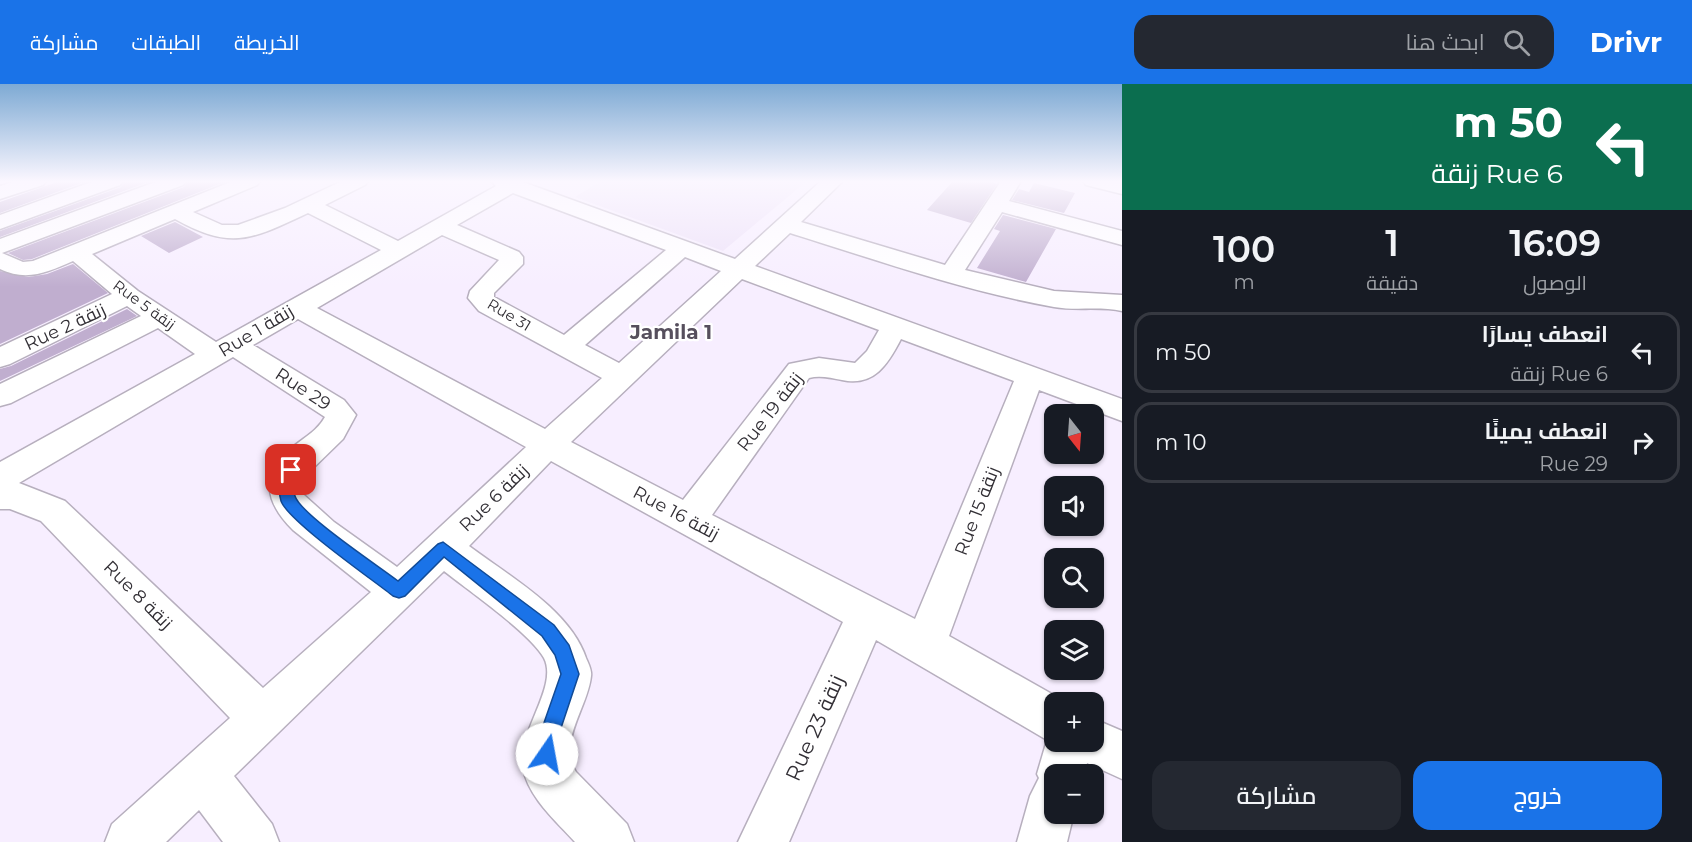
<!DOCTYPE html>
<html lang="ar">
<head>
<meta charset="utf-8">
<style>
	:root { --surface:#171b24; --page:#242831; --text:#f1f3f6; --muted:#9ea1a6; --line:#363941; --accent:#1a73e8 }
	body { margin:0; font-family:Montserrat,Cairo,sans-serif; background:var(--page); color:var(--text); direction:rtl; height:100vh; display:flex; flex-direction:column; font-size:22px; white-space:nowrap }
	* { box-sizing:border-box; margin:0 }
	p { font-size:20px; color:var(--muted) }
	.icon { flex:none; width:33px; height:33px; fill:none; stroke:currentColor; stroke-width:2; stroke-linecap:round; stroke-linejoin:round }
	.map { position:relative; flex:1; overflow:hidden; direction:ltr }
	.sheet { display:flex; flex-direction:column; background:var(--surface); width:570px }
	.sheet>* { flex:none }
	.top-card { background:#0b6e4f; color:#fff; overflow:hidden }
	.needle { width:39px; rotate:163deg }
	.buttons { position:absolute; left:1044px; top:320px; display:grid; gap:12px }
	.buttons a { display:grid; place-items:center; width:60px; height:60px; border-radius:12px; background:var(--surface); box-shadow:0 2px 4px #0004; font-size:30px }
	.pin { position:absolute; display:grid; place-items:center; width:51px; height:51px; color:#fff; margin:-26px; border-radius:12px; box-shadow:0 3px 9px #0006 }
	.me { position:absolute; width:66px; margin:-33px; rotate:12deg; stroke-linejoin:round; filter:drop-shadow(0 0 4px #0008) }
	.turn { display:flex; align-items:center; gap:21px; height:126px; padding:0 30px; font-size:27px }
	.turn .icon { width:78px; height:78px; stroke-width:2.5 }
	.turn b { display:block; font-size:42px; line-height:51px }
	.eta { display:flex; justify-content:space-evenly; align-items:center; height:102px; text-align:center }
	.eta b { font-size:36px; font-weight:600; line-height:42px }
	.cta { display:flex; gap:12px; margin-top:auto; padding:12px 30px }
	.cta a { flex:1; height:69px; border-radius:18px; background:var(--accent); color:#fff; font-size:24px; font-weight:600; line-height:69px; text-align:center }
	.cta a+a { background:var(--page); color:var(--text) }
	ul { padding:0; list-style:none }
	li { display:flex; align-items:center; gap:18px; height:81px; margin:0 12px 9px; padding:0 18px; border:3px solid var(--line); border-radius:18px }
	li div { flex:1 }
	li b { display:block; font-size:22px }
	li em { font-style:normal }
	header { display:flex; align-items:center; gap:36px; box-sizing:border-box; height:84px; padding:0 30px; background:var(--accent); color:#fff }
	header strong { font-size:28px }
	nav { display:flex; gap:33px; margin-inline-start:auto; font-size:21px }
	.search { width:420px; height:54px; background:var(--page); display:flex; align-items:center; gap:15px; box-sizing:border-box; padding:0 21px; border-radius:18px; color:var(--muted); font-size:22px }
	main { display:flex; flex:1; min-height:0 }
	.map>svg:first-child { display:block }
	.built { fill:#ede1f8 }
	.building { fill:#c0aecf }
	.lines { fill:none; stroke-linecap:round; stroke-linejoin:round }
	.minor-casing { stroke:#b7afbe; stroke-width:3 }
	.minor { fill:#fff; fill-rule:evenodd }
	.route { fill:#1a73e8; stroke:#114b97; stroke-width:1.5 }
	.labels { text-anchor:middle; stroke-width:4.5; stroke-linejoin:round; paint-order:stroke }
	.far-street-label { font-size:15px; fill:#322f35; stroke:#fff }
	.street-label { font-size:18px; fill:#322f35; stroke:#fff }
	.neighbourhood-label { font-size:20px; font-weight:bold; fill:#564f5d; stroke:#fff }
	.near-street-label { font-size:21px; fill:#322f35; stroke:#fff }
</style>
</head>
<body>
<header>
<strong>Drivr</strong>
<div class="search"><svg class="icon" aria-label="search" viewBox="0 0 24 24"><circle cx="10" cy="10" r="6"/><path d="M15 15l6 6"/></svg>ابحث هنا</div>
<nav><a>الخريطة</a><a>الطبقات</a><a>مشاركة</a></nav>
</header>
<main>
<section class="sheet">
<div class="top-card">
<div class="turn"><svg class="icon" aria-label="left" viewBox="0 0 24 24"><path d="M17 20v-9H6M10 6l-5 5 5 5"/></svg><div><b>50 m</b>Rue 6 زنقة</div></div>
</div>
<div class="eta">
<div><b>16:09</b><p>الوصول</p></div>
<div><b>1</b><p>دقيقة</p></div>
<div><b>100</b><p>m</p></div>
</div>
<ul>
<li><svg class="icon" aria-label="left" viewBox="0 0 24 24"><path d="M17 20v-9H6M10 6l-5 5 5 5"/></svg><div><b>انعطف يسارًا</b><p>Rue 6 زنقة</p></div><em>50 m</em></li>
<li><svg class="icon" aria-label="right" viewBox="0 0 24 24"><path d="M7 20v-9h11M14 6l5 5-5 5"/></svg><div><b>انعطف يمينًا</b><p>Rue 29</p></div><em>10 m</em></li>
</ul>
<div class="cta"><a>خروج</a><a>مشاركة</a></div>
</section>
<div class="map">
<svg width="1122" height="758" viewBox="0 0 1122 758">
	<rect width="100%" height="100%" fill="#f7eeff"/>
	<path class="built" d="M 601,97 L 807,97 L 723,167 L 575,113 Z"/>
	<path class="building" d="M 60,97 L 87,97 L 0,129 L 0,118 Z
		M 125,97 L 151,97 L 0,153 L 0,147 L 121,103 Z
		M 188,97 L 227,97 L 32,175 L 23,176 L 8,169 L 184,103 Z
		M 953,97 L 986,97 L 997,100 L 971,139 L 927,126 Z
		M 1034,99 L 1075,109 L 1064,129 L 1012,116 L 1019,105 L 1029,108 Z
		M 1003,131 L 1056,145 L 1026,198 L 977,184 L 1000,147 L 994,145 Z
		M 175,138 L 203,153 L 169,169 L 141,152 Z
		M 73,180 L 108,209 L 0,260 L 0,187 L 29,193 L 47,190 Z
		M 127,225 L 137,232 L 0,297 L 0,285 L 11,282 Z"/>
	<g class="lines">
		<defs>
			<path id="minor" d="M 16,97 L 46,97 L 43,101 L 0,115 L 0,102 Z
				M 94,97 L 123,97 L 120,101 L 0,145 L 0,131 Z
				M 158,97 L 186,97 L 183,101 L 2,169 L 23,178 L 33,177 L 233,97 L 260,97 L 257,101 L 193,128 L 222,141 L 238,141 L 285,124 L 342,97 L 368,97 L 365,101 L 325,121 L 398,157 L 496,102 L 491,97 L 520,97 L 735,175 L 821,97 L 843,97 L 801,138 L 945,181 L 1001,97 L 1021,97 L 1009,117 L 1122,147 L 1122,161 L 1002,128 L 965,186 L 1054,207 L 1122,211 L 1122,227 C 1099,222 1076,227 1054,223 C 964,207 877,176 790,149 L 755,182 L 1122,315 L 1122,337 L 1039,306 L 949,552 L 1066,618 L 1054,618 L 1054,657 L 1094,657 L 1094,635 L 1122,647 L 1122,695 L 1087,679 L 1085,690 L 1054,690 L 1054,729 L 1074,729 L 1067,758 L 1017,758 L 1030,712 L 1039,694 L 1037,690 L 1047,656 L 876,556 L 789,758 L 738,758 L 843,538 L 551,377 L 469,462 C 509,492 570,526 586,574 C 588,579 592,586 591,592 C 588,623 557,658 576,688 L 627,740 L 634,758 L 575,758 C 556,737 528,713 523,684 C 516,649 559,603 544,574 C 530,549 469,507 444,487 L 234,692 L 272,740 L 279,758 L 223,758 L 199,726 L 166,758 L 105,758 L 112,740 L 230,634 L 41,437 L 10,425 L 0,425 L 0,378 L 195,270 L 158,244 L 11,319 L 0,322 L 0,300 L 141,232 L 127,222 L 10,280 L 0,283 L 0,263 L 112,210 L 73,177 C 48,188 27,198 0,185 L 0,155 ZM 513,109 L 666,166 L 564,251 L 494,213 L 494,209 L 523,180 L 523,173 L 519,168 L 457,141 ZM 308,129 L 381,166 L 216,258 L 138,207 L 92,170 L 175,135 C 232,167 252,155 308,129 ZM 442,151 L 499,176 L 470,207 L 468,214 L 479,227 L 602,294 L 545,345 L 317,224 ZM 685,173 L 721,187 L 619,279 L 585,261 ZM 742,195 L 879,246 L 867,267 L 855,279 L 819,274 L 789,280 L 683,416 L 571,358 ZM 298,235 L 526,363 L 397,483 L 334,438 L 304,411 L 305,392 L 343,355 L 356,331 L 344,316 L 253,261 ZM 901,255 L 1014,297 L 915,535 L 712,431 L 809,294 C 820,291 831,294 842,296 C 874,303 888,280 901,255 ZM 233,273 L 325,333 C 318,346 305,353 294,362 C 260,391 264,417 293,446 L 371,508 L 263,604 L 65,417 L 19,399 Z
				M 1083,97 L 1122,98 L 1122,110 L 1086,101 Z"/>
		</defs>
		<use href="#minor" class="minor-casing"/>
		<use href="#minor" class="minor"/>
	</g>
	<linearGradient id="sky" x2="0" y2="1"><stop stop-color="#7eaad4"/><stop offset="0.48" stop-color="#fbf7ff"/><stop offset="1" stop-color="#fbf7ff" stop-opacity="0"/></linearGradient>
	<rect width="1122" height="203" fill="url(#sky)"/>
	<path class="route" d="M 291,380 L 298,386 C 295,395 292,403 295,412 C 300,430 380,483 398,497 L 438,460 L 443,458 L 554,541 L 569,561 L 579,590 L 557,656 L 554,677 L 547,679 L 540,677 L 537,670 L 538,656 L 561,590 L 555,571 L 542,552 L 444,473 L 405,512 L 399,514 L 393,512 C 373,496 288,437 281,417 C 277,405 281,393 286,382 Z"/>
	<g class="labels">
		<g class="far-street-label">
			<text transform="translate(144 221) rotate(36)" y="5">Rue 5 زنقة</text>
			<text transform="translate(509 231) rotate(31)" y="5">Rue 31</text>
		</g>
		<g class="street-label">
			<text transform="translate(65 243) rotate(-25)" y="6">Rue 2 زنقة</text>
			<text transform="translate(256 247) rotate(-31)" y="6">Rue 1 زنقة</text>
			<text transform="translate(303 305) rotate(33)" y="6">Rue 29</text>
			<text transform="translate(770 328) rotate(-52)" y="6">Rue 19 زنقة</text>
			<text transform="translate(494 414) rotate(-44)" y="6">Rue 6 زنقة</text>
			<text transform="translate(977 427) rotate(-69)" y="6">Rue 15 زنقة</text>
			<text transform="translate(676 429) rotate(28)" y="6">Rue 16 زنقة</text>
			<text transform="translate(138 511) rotate(45)" y="6">Rue 8 زنقة</text>
		</g>
		<g class="neighbourhood-label">
			<text x="671" y="255">Jamila 1</text>
		</g>
		<g class="near-street-label">
			<text transform="translate(815 644) rotate(-66)" y="7">Rue 23 زنقة</text>
		</g>
	</g>
</svg>
<div class="buttons">
<a><svg class="needle" viewBox="-14 -14 28 28"><path d="M0-13l5 13h-10z" fill="#e53935"/><path d="M0 13l5-13h-10z" fill="#9ea1a6"/></svg></a>
<a><svg class="icon" aria-label="sound" viewBox="0 0 24 24"><path d="M4 9h4l5-4v14l-5-4H4zM17 9q2 3 0 6"/></svg></a>
<a><svg class="icon" aria-label="search" viewBox="0 0 24 24"><circle cx="10" cy="10" r="6"/><path d="M15 15l6 6"/></svg></a>
<a><svg class="icon" aria-label="layers" viewBox="0 0 24 24"><path d="M12 4l9 5-9 5-9-5zM3 14l9 5 9-5"/></svg></a>
<a>+</a>
<a>−</a>
</div>
<div class="pin" style="left:291px;top:386px;background:#d93025"><svg class="icon" aria-label="arrive" viewBox="0 0 24 24"><path d="M6 21V4h12l-3 4 3 4H6"/></svg></div>
<svg class="me" style="left:547px;top:670px" viewBox="-20 -20 40 40"><circle r="19" fill="#fff"/><path d="M0-13L10 11 0 6-10 11z" fill="#1a73e8"/></svg>
</div>
</main>
</body>
</html>
